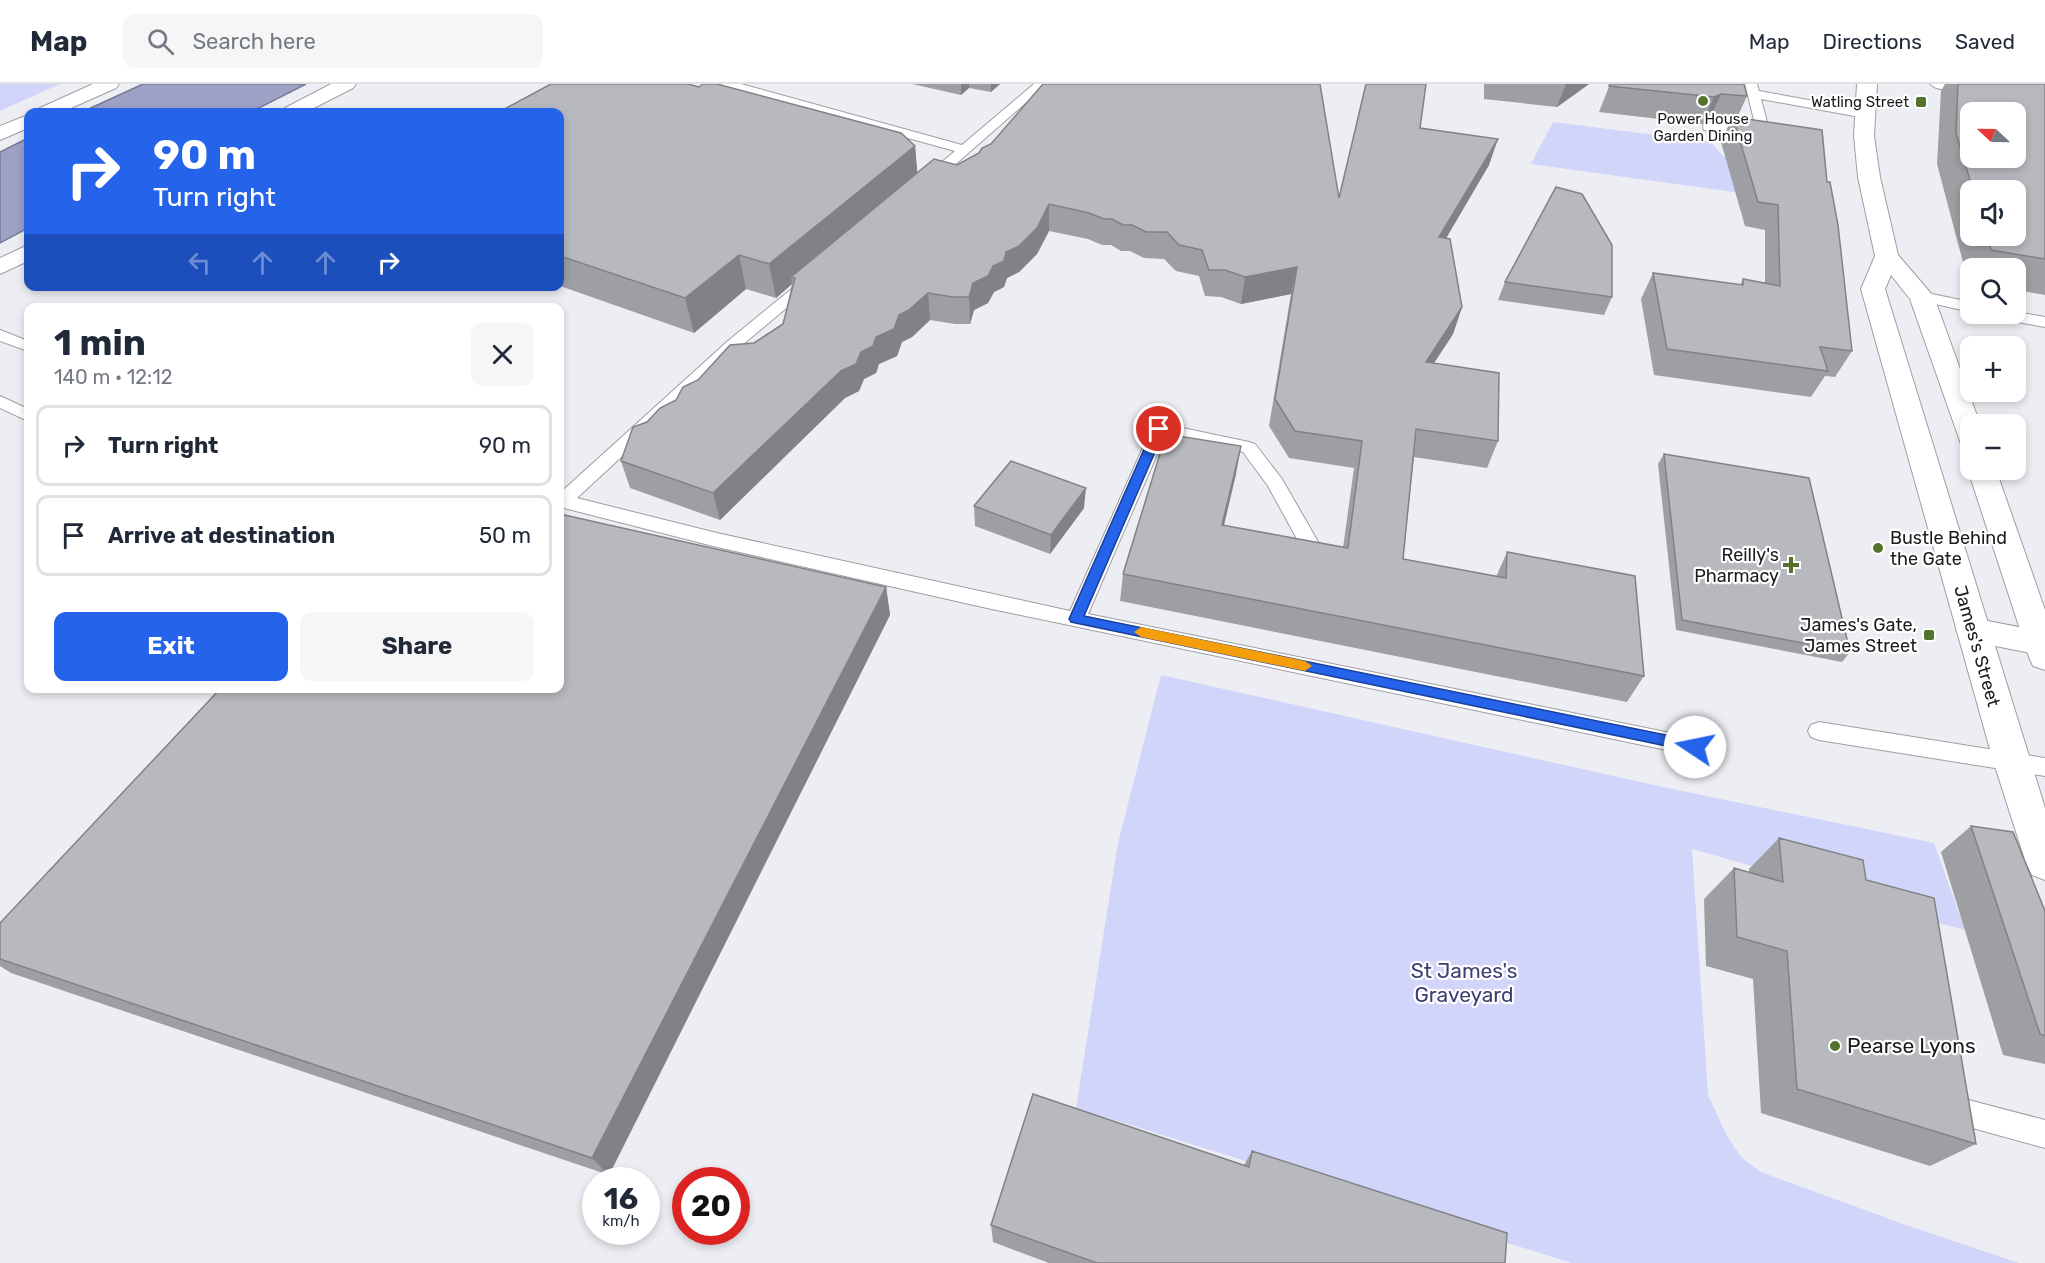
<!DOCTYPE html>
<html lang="en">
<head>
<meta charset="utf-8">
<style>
	:root { --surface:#fff; --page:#f6f6f7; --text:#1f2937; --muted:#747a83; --line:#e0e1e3; --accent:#2563eb }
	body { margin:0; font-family:Rubik,sans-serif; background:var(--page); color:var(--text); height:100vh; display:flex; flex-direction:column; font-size:22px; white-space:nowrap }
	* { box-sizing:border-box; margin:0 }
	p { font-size:20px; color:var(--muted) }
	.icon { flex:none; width:33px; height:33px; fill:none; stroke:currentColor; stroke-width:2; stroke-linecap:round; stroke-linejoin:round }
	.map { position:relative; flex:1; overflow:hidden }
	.drawer { position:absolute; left:24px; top:219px; width:540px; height:390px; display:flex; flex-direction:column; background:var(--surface); border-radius:12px; box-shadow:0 3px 9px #0003 }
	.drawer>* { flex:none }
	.top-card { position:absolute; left:24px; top:24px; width:540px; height:183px; border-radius:12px; box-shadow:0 3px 9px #0003; background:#2563eb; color:#fff; overflow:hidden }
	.needle { width:39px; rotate:292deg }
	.controls { position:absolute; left:1960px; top:18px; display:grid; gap:12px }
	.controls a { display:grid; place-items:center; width:66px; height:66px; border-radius:12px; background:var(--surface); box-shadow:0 3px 9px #0003; font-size:30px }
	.speed { position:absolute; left:582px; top:1083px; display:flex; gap:12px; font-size:30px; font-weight:700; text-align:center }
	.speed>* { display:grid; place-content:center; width:78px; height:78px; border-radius:50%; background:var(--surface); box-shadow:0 3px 9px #0003; line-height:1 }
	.speed small { font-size:15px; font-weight:400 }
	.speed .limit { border:9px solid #d22; background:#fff; color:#111 }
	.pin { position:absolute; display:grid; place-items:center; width:51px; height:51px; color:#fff; margin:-26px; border:3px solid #fff; border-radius:50%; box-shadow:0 2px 6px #0007 }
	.me { position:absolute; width:66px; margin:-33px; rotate:281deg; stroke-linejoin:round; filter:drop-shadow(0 0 4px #0008) }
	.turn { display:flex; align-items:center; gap:21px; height:126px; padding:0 30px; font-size:27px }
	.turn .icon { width:78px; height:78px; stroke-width:2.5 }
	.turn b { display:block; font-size:42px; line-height:51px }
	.lanes { display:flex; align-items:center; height:57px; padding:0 30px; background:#0003; justify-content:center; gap:30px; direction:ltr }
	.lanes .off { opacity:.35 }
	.round { display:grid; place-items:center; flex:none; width:63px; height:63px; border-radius:12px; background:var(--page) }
	.summary { display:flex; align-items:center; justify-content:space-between; height:102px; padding:0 30px }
	h1 { font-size:36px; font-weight:700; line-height:45px }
	.primary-button { display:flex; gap:12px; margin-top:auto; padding:12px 30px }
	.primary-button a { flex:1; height:69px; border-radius:12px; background:var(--accent); color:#fff; font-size:24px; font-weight:700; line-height:69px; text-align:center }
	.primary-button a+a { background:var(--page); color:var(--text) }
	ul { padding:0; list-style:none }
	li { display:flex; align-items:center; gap:18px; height:81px; margin:0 12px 9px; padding:0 18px; border:3px solid var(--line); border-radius:12px }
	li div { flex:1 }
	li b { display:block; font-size:22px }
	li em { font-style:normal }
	header { display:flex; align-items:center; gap:36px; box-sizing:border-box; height:84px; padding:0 30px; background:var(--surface); border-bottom:2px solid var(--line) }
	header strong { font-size:28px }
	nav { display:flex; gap:33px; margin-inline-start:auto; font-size:21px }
	.search { width:420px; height:54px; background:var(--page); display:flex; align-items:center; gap:15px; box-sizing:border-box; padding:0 21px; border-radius:12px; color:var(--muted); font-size:22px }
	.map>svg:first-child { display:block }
	.green { fill:#d1d5fa }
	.water { fill:#9da1c6; stroke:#767993; stroke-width:1.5 }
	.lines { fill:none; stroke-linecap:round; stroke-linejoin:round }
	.service-casing { stroke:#9e9ea3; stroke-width:2 }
	.minor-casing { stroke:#9e9ea3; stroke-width:2 }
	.secondary-casing { stroke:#9e9ea3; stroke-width:2 }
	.service { fill:#fff; fill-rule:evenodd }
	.minor { fill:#fff; fill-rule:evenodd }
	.secondary { fill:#fff; fill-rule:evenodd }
	.wall { fill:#9e9fa3; fill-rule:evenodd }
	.shaded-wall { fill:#818285 }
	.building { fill:#b8b9be; stroke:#818285; stroke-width:1.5; fill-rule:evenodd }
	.route { fill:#2563eb; stroke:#184099; stroke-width:1.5 }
	.slow { fill:#f59e0b }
	.poi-dot { fill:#53732b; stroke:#fff; stroke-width:2 }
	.labels { text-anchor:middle; stroke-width:4.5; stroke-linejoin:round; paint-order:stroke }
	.far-poi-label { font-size:15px; fill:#1b1b1d; stroke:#fff; text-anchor:end }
	.poi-label { font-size:18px; fill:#1b1b1d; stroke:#fff; text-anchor:end }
	.street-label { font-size:18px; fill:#1b1b1d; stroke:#fff }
	.near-park-label { font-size:21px; fill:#3e4073; stroke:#fff }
	.near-poi-label { font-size:21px; fill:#1b1b1d; stroke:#fff; text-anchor:start }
</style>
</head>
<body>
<header>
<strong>Map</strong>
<div class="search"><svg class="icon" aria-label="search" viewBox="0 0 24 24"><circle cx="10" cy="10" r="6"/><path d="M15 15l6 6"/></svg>Search here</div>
<nav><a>Map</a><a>Directions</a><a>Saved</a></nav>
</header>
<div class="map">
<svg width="2045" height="1179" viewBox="0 0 2045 1179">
	<rect width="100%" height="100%" fill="#edeef3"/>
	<path class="green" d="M 0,0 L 60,0 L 0,27 Z
		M 1553,38 L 1711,58 L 1723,72 L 1751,80 L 1748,110 L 1531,80 Z
		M 1161,591 L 1663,703 L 1934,759 L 1965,846 C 1873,822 1784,790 1692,765 L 1708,1011 L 1727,1052 L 1741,1073 L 1761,1088 L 1903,1140 L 2019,1179 L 1572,1179 L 1076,1024 L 1118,759 Z"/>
	<path class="water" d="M 143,0 L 306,0 L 251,28 L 82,28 Z
		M 28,54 L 28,144 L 0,159 L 0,68 Z"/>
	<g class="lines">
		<defs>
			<path id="service" d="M 721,0 L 741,0 L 962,61 L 1034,0 L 1047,0 L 933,100 L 928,101 L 921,97 L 923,94 L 955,67 L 723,3 Z
				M 1745,0 L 1757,0 L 1759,7 L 1865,26 L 1871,30 L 1865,34 L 1761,15 L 1767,38 C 1753,53 1724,50 1704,46 L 1703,43 L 1704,40 L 1709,39 L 1746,41 L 1754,36 Z
				M 1930,0 L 1957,0 L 1975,3 L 1977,6 L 1971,10 L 1936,4 Z
				M 810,192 L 818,197 L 815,200 L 741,262 L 577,414 L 717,449 L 1070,527 L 1153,341 L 1159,339 L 1249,358 L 1255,360 L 1282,395 L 1325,470 L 1322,475 L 1315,477 L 1308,475 L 1268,402 L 1243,368 L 1165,352 L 1088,530 L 1695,654 L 1703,657 L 1706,663 L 1703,669 L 1695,672 L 987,524 L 717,463 L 560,423 L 560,409 L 729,256 L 805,194 Z
				M 1922,208 L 1971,218 L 1971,228 L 1917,216 L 1914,213 Z
				M 2016,228 L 2045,233 L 2045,243 L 2001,235 L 1993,230 Z
				M 0,246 L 28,257 L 28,267 L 0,257 Z
				M 0,312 L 28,325 L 28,337 L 0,324 Z
				M 1819,638 L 2045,674 L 2045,692 L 1819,656 L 1811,653 L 1808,647 L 1811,641 Z
				M 1957,1013 L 2045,1036 L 2045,1064 L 1947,1037 L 1943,1027 L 1947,1017 Z"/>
			<path id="minor" d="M 1972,534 L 2045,548 L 2045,572 L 1961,555 L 1956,546 L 1961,537 Z"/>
			<path id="secondary" d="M 93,0 L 119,0 L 116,4 L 62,28 L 37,28 L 40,24 Z
				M 331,0 L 356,0 L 353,4 L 306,28 L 282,28 L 285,24 Z
				M 1857,0 L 1877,0 L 1874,52 L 1880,93 L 1898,171 L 1934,213 L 1980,340 L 1971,340 L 1971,363 L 1961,360 L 1910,215 L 1891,191 L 1885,205 L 2045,724 L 2045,796 L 2032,791 L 2026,779 L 1993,676 L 1861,205 L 1875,172 L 1858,93 L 1854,52 Z
				M 28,31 L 28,44 L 0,56 L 0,42 Z
				M 28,161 L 28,177 L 0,190 L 0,174 Z
				M 1971,381 L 1971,386 L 1996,386 L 2045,526 L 2045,586 L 2033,582 L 2029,573 L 1968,386 Z"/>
		</defs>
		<use href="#service" class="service-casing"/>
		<use href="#minor" class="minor-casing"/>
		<use href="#secondary" class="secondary-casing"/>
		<use href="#service" class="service"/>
		<use href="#minor" class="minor"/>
		<use href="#secondary" class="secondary"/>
	</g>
	<path class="wall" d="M 912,0 L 1000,0 L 991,8 L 969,4 L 961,11 Z
		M 1484,0 L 1589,0 L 1557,23 L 1484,15 Z
		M 1610,0 L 1747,12 L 1737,34 L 1827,98 L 1852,267 L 1835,293 L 1825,292 L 1811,313 L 1654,291 L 1641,215 L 1653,189 L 1740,201 L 1743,195 L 1765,199 L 1765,146 L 1745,142 L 1721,58 L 1730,38 L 1709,37 L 1702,40 L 1599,28 Z
		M 1945,0 L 2045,0 L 2045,211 L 2016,206 L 2016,184 L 1971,184 L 1971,198 L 1968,197 L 1937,80 L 1941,7 ZM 1971,106 L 2016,106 L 2016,152 L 1971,152 Z
		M 560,28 L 915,62 L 917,89 L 957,81 L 1339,114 L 1420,44 L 1489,81 L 1446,154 L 1462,223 L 1453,250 L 1434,279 L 1498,357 L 1487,384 L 1414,373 L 1403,475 L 1496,493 L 1507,468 L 1644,592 L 1627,618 L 1120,517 L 1123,490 L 1236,390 L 1224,442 L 1343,464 L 1354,384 L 1289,374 L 1269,342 L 1291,210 L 1241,220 L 1221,213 L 1205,212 L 1199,192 L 1176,187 L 1164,175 L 1144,174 L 1130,167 L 1121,167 L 1111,161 L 1102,161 L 1088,155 L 1049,147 L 1037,170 L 1019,188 L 1007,194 L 1004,203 L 994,208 L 988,219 L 974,226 L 970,240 L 955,240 L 930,236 L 912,253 L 902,258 L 897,272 L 879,280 L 876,289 L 864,295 L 859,307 L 845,314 L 720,436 L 630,404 L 621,377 L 647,338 L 676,316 L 698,296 L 783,240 L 792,200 L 776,214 L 746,205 L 694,249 L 560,202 Z
		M 1505,198 L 1612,213 L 1604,231 L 1498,216 Z
		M 1664,370 L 1850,568 L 1842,578 L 1676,546 L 1658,380 Z
		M 974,422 L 1084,424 L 1050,470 L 975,442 Z
		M 886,503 L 890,531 L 609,1091 L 11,889 L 0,882 L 0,839 Z
		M 1971,742 L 2045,827 L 2045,980 L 2003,971 L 1941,768 Z
		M 1779,754 L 1866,796 L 1976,1060 L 1930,1082 L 1761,1029 L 1753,895 L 1706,882 L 1704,815 L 1734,784 L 1749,788 L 1749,785 Z
		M 1252,1067 L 1505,1179 L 1049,1179 L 993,1158 L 991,1141 L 1244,1081 Z"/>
	<path class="shaded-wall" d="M 961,0 L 969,0 L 969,4 L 961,11 Z
		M 991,0 L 1000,0 L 991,8 Z
		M 1566,0 L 1589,0 L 1557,23 Z
		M 1721,10 L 1709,37 L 1702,40 L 1714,13 Z
		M 1498,55 L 1489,81 L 1431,180 L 1439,153 Z
		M 915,62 L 918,95 L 795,194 L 791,193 L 792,200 L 776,214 L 769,180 Z
		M 1049,120 L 1049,147 L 1037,170 L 1019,188 L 1007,194 L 1004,203 L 994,208 L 988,219 L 974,226 L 970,240 L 969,213 L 973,199 L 993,182 Z
		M 739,171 L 746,205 L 694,249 L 685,214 Z
		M 1297,183 L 1291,210 L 1241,220 L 1245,193 Z
		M 928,209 L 930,236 L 912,253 L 902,258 L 897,272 L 879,280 L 876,289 L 864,295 L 859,307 L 845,314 L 720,436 L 713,409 L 899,231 Z
		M 1462,223 L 1453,250 L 1417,305 L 1426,278 Z
		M 1241,362 L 1236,390 L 1217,468 L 1222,441 Z
		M 1086,404 L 1084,424 L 1050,470 L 1051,451 Z
		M 886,503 L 890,531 L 609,1091 L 592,1074 Z"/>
	<path class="building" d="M 551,0 L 688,0 L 699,3 L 703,0 L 717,0 L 901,49 L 915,62 L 769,180 L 739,171 L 685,214 L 560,172 L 560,28 L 499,28 Z
		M 1043,0 L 1320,0 L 1339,114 L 1366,0 L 1426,0 L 1420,44 L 1498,55 L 1439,153 L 1450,155 L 1462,223 L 1426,278 L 1499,289 L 1498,357 L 1416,345 L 1403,475 L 1506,494 L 1507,468 L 1635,492 L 1644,592 L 1123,490 L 1166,350 L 1241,362 L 1222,441 L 1348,464 L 1362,357 L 1295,347 L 1275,315 L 1297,183 L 1245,193 L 1225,186 L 1209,186 L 1202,166 L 1179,161 L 1167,148 L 1146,148 L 1132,141 L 1123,141 L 1112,135 L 1104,135 L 1089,129 L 1049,120 L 1037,144 L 1019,162 L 1006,168 L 1004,177 L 993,182 L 988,192 L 973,199 L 969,213 L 953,213 L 928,209 L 909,226 L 899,231 L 894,245 L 876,253 L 873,262 L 861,268 L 856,280 L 841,287 L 713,409 L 621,377 L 633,343 L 647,338 L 660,324 L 676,316 L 683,303 L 698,296 L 730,261 L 754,259 L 783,240 L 795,194 L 791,193 L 934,75 L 957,81 L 979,69 L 982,64 L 991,60 Z
		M 1610,0 L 1744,0 L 1747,12 L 1721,10 L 1714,13 L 1609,2 Z
		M 1958,0 L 2045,0 L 2045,175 L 1991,166 L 1987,152 L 2016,152 L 2016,106 L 1973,106 L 1956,49 ZM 1971,28 L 2016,28 L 2016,74 L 1971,74 Z
		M 1733,33 L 1822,46 L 1827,98 L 1830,98 L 1838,141 L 1852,267 L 1820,263 L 1828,287 L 1667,265 L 1653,189 L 1743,201 L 1743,195 L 1780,202 L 1778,121 L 1758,118 Z
		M 1556,103 L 1582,110 L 1612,161 L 1612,213 L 1505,198 Z
		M 1664,370 L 1809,394 L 1850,568 L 1682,536 Z
		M 1011,377 L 1086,404 L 1051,451 L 974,422 Z
		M 560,430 L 886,503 L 592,1074 L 0,875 L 0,839 L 221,604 L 560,604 Z
		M 1971,742 L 2013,748 L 2045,827 L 2045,952 L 2040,950 Z
		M 1779,754 L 1863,776 L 1866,796 L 1934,814 L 1976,1060 L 1797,1005 L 1787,867 L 1737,853 L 1734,784 L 1783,798 Z
		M 1033,1010 L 1249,1083 L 1252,1067 L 1507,1149 L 1505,1179 L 1097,1179 L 991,1141 Z"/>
	<path class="route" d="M 1159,342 L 1165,345 L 1084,532 L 1695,657 L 1700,658 L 1702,663 L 1700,667 L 1695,668 L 1071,538 L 1069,535 L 1153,345 Z"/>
	<path class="slow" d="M 1141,543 L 1305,577 L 1312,582 L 1305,587 L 1141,553 L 1134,548 Z"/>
	<g class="poi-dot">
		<circle cx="1703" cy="17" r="6"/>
		<rect x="1915" y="12" width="12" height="12" rx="3"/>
		<circle cx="1878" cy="464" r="6"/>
		<path d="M1788 472h6v6h6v6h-6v6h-6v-6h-6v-6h6z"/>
		<rect x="1923" y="545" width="12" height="12" rx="3"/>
		<circle cx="1835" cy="962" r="6"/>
	</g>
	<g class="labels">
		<g class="far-poi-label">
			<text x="1909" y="23">Watling Street</text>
			<text x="1703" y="40" text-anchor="middle">Power House<tspan x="1703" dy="17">Garden Dining</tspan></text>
		</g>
		<g class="poi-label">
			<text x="1890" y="460" text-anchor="start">Bustle Behind<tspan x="1890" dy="21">the Gate</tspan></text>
			<text x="1779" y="477">Reilly's<tspan x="1779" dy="21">Pharmacy</tspan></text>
			<text x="1917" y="547">James's Gate,<tspan x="1917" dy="21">James Street</tspan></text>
		</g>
		<g class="street-label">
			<text transform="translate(1977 562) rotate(74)" y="6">James's Street</text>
		</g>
		<g class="near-park-label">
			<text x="1464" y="894">St James's<tspan x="1464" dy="24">Graveyard</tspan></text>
		</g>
		<g class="near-poi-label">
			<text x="1847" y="969">Pearse Lyons</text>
		</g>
	</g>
</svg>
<div class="controls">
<a><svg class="needle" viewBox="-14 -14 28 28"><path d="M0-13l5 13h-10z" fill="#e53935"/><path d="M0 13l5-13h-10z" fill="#747a83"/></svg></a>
<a><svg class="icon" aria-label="sound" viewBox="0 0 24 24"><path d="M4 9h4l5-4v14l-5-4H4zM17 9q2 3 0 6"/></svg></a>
<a><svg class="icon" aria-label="search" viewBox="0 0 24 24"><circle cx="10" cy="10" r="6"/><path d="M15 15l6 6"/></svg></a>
<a>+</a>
<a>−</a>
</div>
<div class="speed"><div>16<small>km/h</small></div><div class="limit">20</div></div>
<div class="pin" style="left:1159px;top:345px;background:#d93025"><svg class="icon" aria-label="arrive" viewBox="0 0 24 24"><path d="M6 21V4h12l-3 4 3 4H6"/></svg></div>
<svg class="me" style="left:1695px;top:663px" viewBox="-20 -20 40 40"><circle r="19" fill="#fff"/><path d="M0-13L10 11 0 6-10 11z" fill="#2563eb"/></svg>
<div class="top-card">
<div class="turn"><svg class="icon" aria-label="right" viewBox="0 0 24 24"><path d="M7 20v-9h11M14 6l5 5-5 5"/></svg><div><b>90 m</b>Turn right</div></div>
<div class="lanes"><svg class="icon off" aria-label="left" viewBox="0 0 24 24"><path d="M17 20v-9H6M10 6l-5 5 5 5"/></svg><svg class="icon off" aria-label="ahead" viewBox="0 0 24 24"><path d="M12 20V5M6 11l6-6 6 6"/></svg><svg class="icon off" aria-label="ahead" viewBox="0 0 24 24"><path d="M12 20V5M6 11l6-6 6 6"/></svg><svg class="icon" aria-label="right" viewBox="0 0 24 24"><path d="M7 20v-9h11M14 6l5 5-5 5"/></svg></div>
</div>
<section class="drawer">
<div class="summary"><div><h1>1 min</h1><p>140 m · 12:12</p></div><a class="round"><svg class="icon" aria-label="close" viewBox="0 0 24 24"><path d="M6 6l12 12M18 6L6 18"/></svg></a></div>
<ul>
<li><svg class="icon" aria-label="right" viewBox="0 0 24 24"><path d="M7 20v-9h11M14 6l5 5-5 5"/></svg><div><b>Turn right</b></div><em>90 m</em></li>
<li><svg class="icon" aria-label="arrive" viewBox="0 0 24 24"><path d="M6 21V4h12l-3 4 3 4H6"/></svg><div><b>Arrive at destination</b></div><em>50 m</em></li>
</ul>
<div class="primary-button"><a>Exit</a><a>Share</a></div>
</section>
</div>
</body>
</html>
